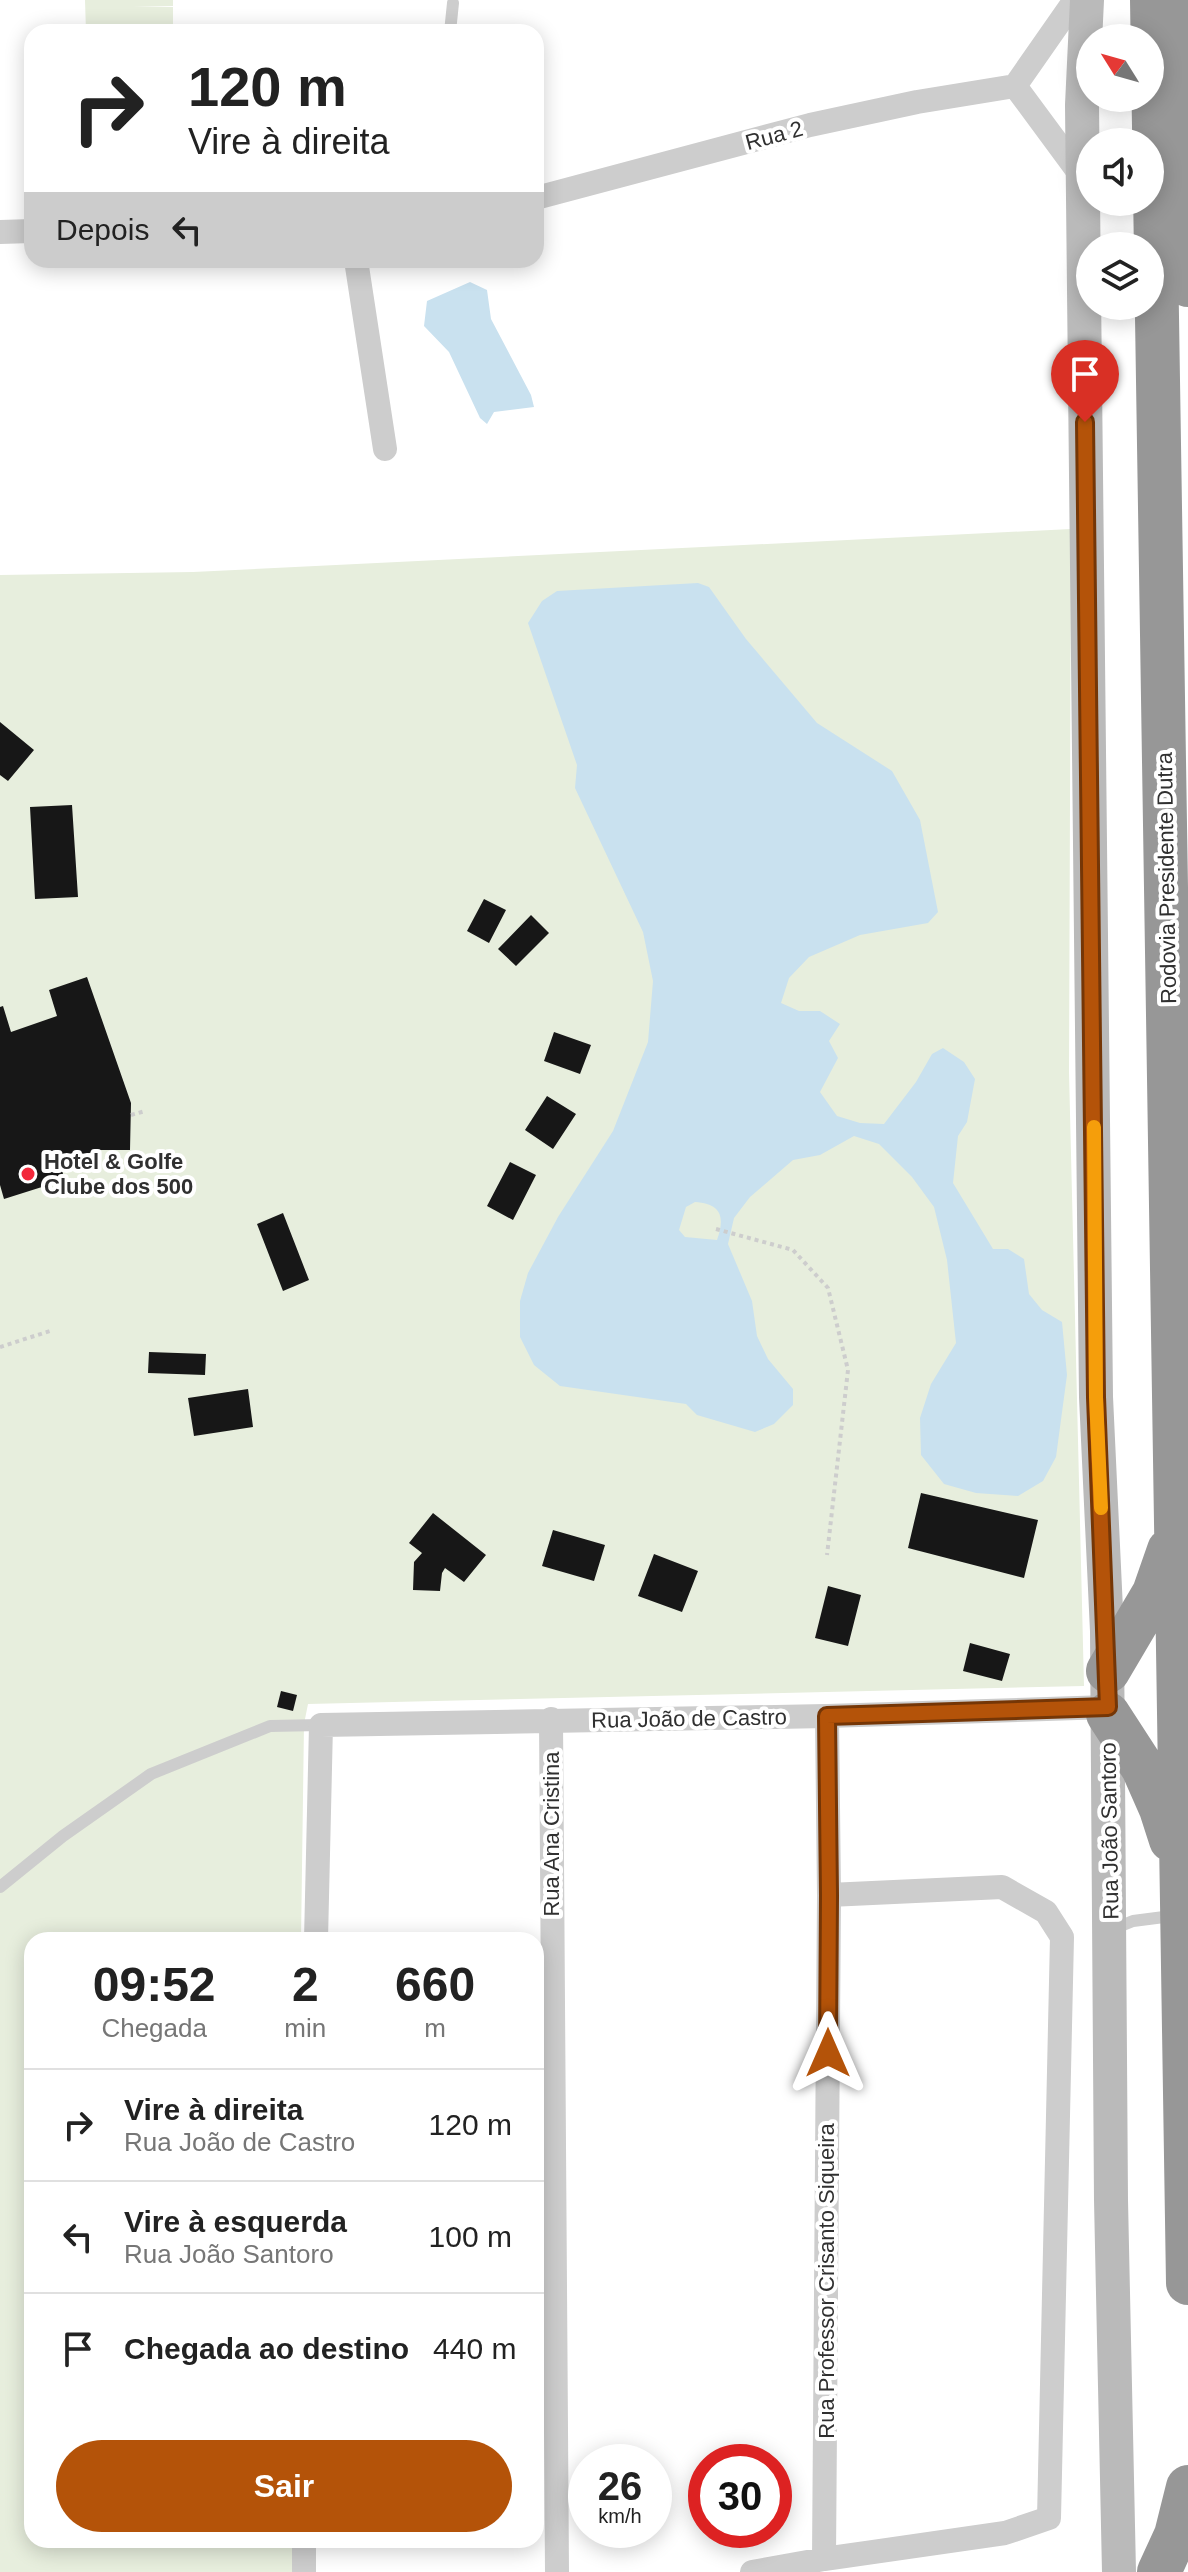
<!DOCTYPE html>
<html lang="pt">
<head>
<meta charset="utf-8">
<style>
	:root { --surface:#fff; --page:#f2f2f2; --text:#222; --muted:#767676; --line:#e0e0e0; --accent:#b45309 }
	body { margin:0; font-family:Helvetica,sans-serif; background:var(--page); color:var(--text); height:100vh; display:flex; flex-direction:column; font-size:30px; white-space:nowrap }
	* { box-sizing:border-box; margin:0 }
	p { font-size:26px; color:var(--muted) }
	.icon { flex:none; width:44px; height:44px; fill:none; stroke:currentColor; stroke-width:2; stroke-linecap:round; stroke-linejoin:round }
	.map { position:relative; flex:1; overflow:hidden }
	.details { position:absolute; left:24px; top:1932px; width:520px; height:616px; display:flex; flex-direction:column; background:var(--surface); border-radius:24px; box-shadow:0 4px 20px #0003 }
	.details>* { flex:none }
	.banner { position:absolute; left:24px; top:24px; width:520px; height:244px; border-radius:24px; box-shadow:0 4px 20px #0003; background:#fff; color:var(--text); overflow:hidden }
	.needle { width:52px; rotate:307deg }
	.tools { position:absolute; left:1076px; top:24px; display:grid; gap:16px }
	.tools a { display:grid; place-items:center; width:88px; height:88px; border-radius:50%; background:var(--surface); box-shadow:0 4px 20px #0003; font-size:40px }
	.speed { position:absolute; left:568px; top:2444px; display:flex; gap:16px; font-size:40px; font-weight:700; text-align:center }
	.speed>* { display:grid; place-content:center; width:104px; height:104px; border-radius:50%; background:var(--surface); box-shadow:0 4px 20px #0003; line-height:1 }
	.speed small { font-size:20px; font-weight:400 }
	.speed .limit { border:12px solid #d22; background:#fff; color:#111 }
	.pin { position:absolute; display:grid; place-items:center; width:68px; height:68px; color:#fff; margin:-82px -34px; border-radius:50% 50% 50% 0; rotate:-45deg; box-shadow:0 0 8px #0007 }
	.pin .icon { rotate:45deg }
	.me { position:absolute; width:88px; margin:-44px; rotate:0deg; stroke-linejoin:round; filter:drop-shadow(0 0 6px #0008) }
	.turn { display:flex; align-items:center; gap:28px; height:168px; padding:0 32px; font-size:36px }
	.turn .icon { width:104px; height:104px; stroke-width:2.5 }
	.turn b { display:block; font-size:56px; line-height:68px }
	.then { display:flex; align-items:center; height:76px; padding:0 32px; background:#0003; gap:16px; font-size:30px }
	.eta { display:flex; justify-content:space-evenly; align-items:center; height:136px; text-align:center }
	.eta b { font-size:48px; font-weight:600; line-height:56px }
	.button { display:flex; gap:16px; margin-top:auto; padding:16px 32px }
	.button a { flex:1; height:92px; border-radius:48px; background:var(--accent); color:#fff; font-size:32px; font-weight:600; line-height:92px; text-align:center }
	ul { padding:0; list-style:none }
	li { display:flex; align-items:center; gap:24px; height:112px; padding:0 32px; border-top:2px solid var(--line) }
	li div { flex:1 }
	li b { display:block; font-size:30px }
	li em { font-style:normal }
	.map>svg:first-child { display:block }
	.green { fill:#e7eedd }
	.water { fill:#c9e1ef; fill-rule:evenodd }
	.building { fill:#171717 }
	.lines { fill:none; stroke-linecap:round; stroke-linejoin:round }
	.path { stroke:#cdcdcd; stroke-width:4; stroke-dasharray:4 4; stroke-linecap:butt }
	.lane { stroke:#cdcdcd; stroke-width:12 }
	.street { stroke:#cdcdcd; stroke-width:24 }
	.secondary { stroke:#bababa; stroke-width:34 }
	.highway { stroke:#979797; stroke-width:44 }
	.route-casing { stroke:#753606; stroke-width:20 }
	.route { stroke:#b45309; stroke-width:14 }
	.slow { stroke:#f59e0b; stroke-width:14 }
	.poi-dot { fill:#f2283b; stroke:#fff; stroke-width:3 }
	.labels { text-anchor:middle; stroke-width:8; stroke-linejoin:round; paint-order:stroke }
	.street-label { font-size:22px; fill:#303030; stroke:#fff }
	.poi-label { font-size:22px; font-weight:bold; fill:#303030; stroke:#fff; text-anchor:start }
</style>
</head>
<body>
<div class="map">
<svg width="1188" height="2572" viewBox="0 0 1188 2572">
	<rect width="100%" height="100%" fill="#fff"/>
	<path class="green" d="M 85,0 L 173,0 L 173,6 L 133,7 L 173,7 L 173,32 L 86,32 Z
		M 1071,529 L 1069,1072 L 1084,1686 L 308,1704 L 304,1724 L 301,1940 L 32,1940 L 32,2540 L 295,2540 L 295,2572 L 0,2572 L 0,575 L 193,572 Z"/>
	<path class="water" d="M 470,282 L 487,290 L 491,319 L 531,395 L 534,407 L 494,412 L 487,424 L 480,418 L 449,352 L 424,326 L 427,301 Z
		M 698,583 L 709,587 L 746,639 L 817,723 L 892,771 L 920,820 L 938,912 L 928,923 L 860,935 L 809,957 L 789,978 L 781,1003 L 799,1011 L 820,1011 L 840,1024 L 829,1041 L 838,1058 L 820,1092 L 837,1116 L 860,1123 L 884,1124 L 916,1082 L 932,1054 L 943,1048 L 964,1062 L 975,1079 L 967,1122 L 958,1136 L 953,1183 L 993,1249 L 1008,1249 L 1024,1259 L 1029,1294 L 1042,1310 L 1062,1322 L 1067,1375 L 1056,1457 L 1043,1481 L 1018,1496 L 976,1493 L 944,1484 L 921,1455 L 920,1418 L 931,1384 L 956,1343 L 947,1260 L 934,1207 L 912,1177 L 879,1144 L 854,1136 L 820,1155 L 793,1160 L 750,1197 L 734,1218 L 728,1244 L 752,1301 L 757,1336 L 768,1359 L 793,1389 L 793,1405 L 774,1424 L 755,1432 L 697,1415 L 686,1404 L 560,1386 L 534,1365 L 520,1337 L 520,1301 L 528,1273 L 558,1217 L 613,1131 L 648,1042 L 653,981 L 643,932 L 575,788 L 577,765 L 528,623 L 542,601 L 557,591 ZM 695,1202 C 722,1204 725,1217 717,1240 L 685,1237 L 679,1230 L 686,1207 Z"/>
	<path class="building" d="M 0,722 L 34,750 L 8,781 L 0,775 Z
		M 72,805 L 78,897 L 35,899 L 30,807 Z
		M 484,899 L 506,910 L 489,943 L 467,931 Z
		M 531,915 L 549,933 L 516,966 L 498,949 Z
		M 87,977 L 131,1103 L 130,1150 L 98,1150 L 61,1163 L 64,1180 L 4,1199 L 0,1185 L 0,1007 L 3,1006 L 11,1032 L 57,1016 L 49,990 Z
		M 554,1032 L 591,1045 L 580,1074 L 544,1061 Z
		M 547,1096 L 576,1114 L 553,1149 L 525,1130 Z
		M 510,1162 L 536,1175 L 513,1220 L 487,1206 Z
		M 283,1213 L 309,1280 L 283,1291 L 257,1224 Z
		M 149,1352 L 206,1354 L 205,1375 L 148,1373 Z
		M 248,1389 L 253,1427 L 194,1436 L 188,1398 Z
		M 921,1493 L 1038,1520 L 1024,1578 L 908,1548 Z
		M 433,1513 L 486,1555 L 464,1582 L 445,1568 L 442,1573 L 440,1591 L 413,1590 L 414,1562 L 422,1553 L 409,1543 Z
		M 553,1530 L 605,1545 L 594,1581 L 542,1566 Z
		M 654,1554 L 698,1571 L 682,1612 L 638,1596 Z
		M 828,1586 L 861,1595 L 848,1646 L 815,1638 Z
		M 970,1643 L 1010,1654 L 1002,1681 L 963,1671 Z
		M 281,1691 L 297,1695 L 293,1711 L 277,1707 Z"/>
	<g class="lines">
		<path class="path" d="M 131,1115 L 145,1111
			M 716,1229 L 793,1250 L 828,1288 L 848,1370 L 827,1555
			M 0,1347 L 50,1331"/>
		<path class="lane" d="M 450,32 L 453,3
			M 0,1887 L 63,1836 L 151,1774 L 270,1726 L 321,1725
			M 1113,1929 L 1133,1921 L 1164,1917"/>
		<path class="street" d="M 1015,86 L 1083,178
			M 1015,86 L 1075,0
			M 536,198 L 810,125 L 917,102 L 1015,86
			M 0,232 L 32,231
			M 356,260 L 385,449
			M 551,1719 L 557,2572
			M 316,1940 L 321,1725 L 827,1716 L 1108,1707
			M 824,2559 L 829,1895 L 827,1716
			M 304,2572 L 304,2540
			M 752,2572 L 824,2559 L 1005,2533 L 1049,2518 L 1062,1937 L 1046,1912 L 1002,1887 L 829,1895"/>
		<path class="secondary" d="M 1087,0 L 1082,105 L 1096,1397 L 1107,1631 L 1111,2200 L 1119,2572"/>
		<path class="highway" d="M 1152,0 L 1188,2283
			M 1184,0 L 1188,285
			M 1108,1671 L 1154,1593 L 1169,1550
			M 1108,1714 L 1143,1768 L 1161,1809 L 1171,1840
			M 1159,2572 L 1176,2535 L 1188,2487"/>
	</g>
	<g class="lines">
		<defs>
			<path id="route" d="M 828,2053 L 829,1895 L 827,1716 L 1108,1707 L 1096,1397 L 1085,422"/>
		</defs>
		<use href="#route" class="route-casing"/>
		<use href="#route" class="route"/>
		<path class="slow" d="M 1094,1127 L 1096,1397 L 1101,1508"/>
	</g>
	<circle class="poi-dot" cx="28" cy="1174" r="8"/>
	<g class="labels">
		<g class="street-label">
			<text transform="translate(774 135) rotate(-15)" y="8">Rua 2</text>
			<text transform="translate(1166 878) rotate(-91)" y="8">Rodovia Presidente Dutra</text>
			<text transform="translate(689 1718) rotate(-1)" y="8">Rua João de Castro</text>
			<text transform="translate(1109 1831) rotate(-91)" y="8">Rua João Santoro</text>
			<text transform="translate(551 1834) rotate(-90)" y="8">Rua Ana Cristina</text>
			<text transform="translate(826 2281) rotate(-90)" y="8">Rua Professor Crisanto Siqueira</text>
		</g>
		<g class="poi-label">
			<text x="44" y="1169">Hotel &amp; Golfe<tspan x="44" dy="25">Clube dos 500</tspan></text>
		</g>
	</g>
</svg>
<div class="tools">
<a><svg class="needle" viewBox="-14 -14 28 28"><path d="M0-13l5 13h-10z" fill="#e53935"/><path d="M0 13l5-13h-10z" fill="#767676"/></svg></a>
<a><svg class="icon" aria-label="sound" viewBox="0 0 24 24"><path d="M4 9h4l5-4v14l-5-4H4zM17 9q2 3 0 6"/></svg></a>
<a><svg class="icon" aria-label="layers" viewBox="0 0 24 24"><path d="M12 4l9 5-9 5-9-5zM3 14l9 5 9-5"/></svg></a>
</div>
<div class="speed"><div>26<small>km/h</small></div><div class="limit">30</div></div>
<div class="pin" style="left:1085px;top:422px;background:#d93025"><svg class="icon" aria-label="arrive" viewBox="0 0 24 24"><path d="M6 21V4h12l-3 4 3 4H6"/></svg></div>
<svg class="me" style="left:828px;top:2053px" viewBox="-20 -20 40 40"><path d="M0-17L14 15 0 8-14 15z" fill="#b45309" stroke="#fff" stroke-width="4"/></svg>
<div class="banner">
<div class="turn"><svg class="icon" aria-label="right" viewBox="0 0 24 24"><path d="M7 20v-9h11M14 6l5 5-5 5"/></svg><div><b>120 m</b>Vire à direita</div></div>
<div class="then">Depois<svg class="icon" aria-label="left" viewBox="0 0 24 24"><path d="M17 20v-9H6M10 6l-5 5 5 5"/></svg></div>
</div>
<section class="details">
<div class="eta">
<div><b>09:52</b><p>Chegada</p></div>
<div><b>2</b><p>min</p></div>
<div><b>660</b><p>m</p></div>
</div>
<ul>
<li><svg class="icon" aria-label="right" viewBox="0 0 24 24"><path d="M7 20v-9h11M14 6l5 5-5 5"/></svg><div><b>Vire à direita</b><p>Rua João de Castro</p></div><em>120 m</em></li>
<li><svg class="icon" aria-label="left" viewBox="0 0 24 24"><path d="M17 20v-9H6M10 6l-5 5 5 5"/></svg><div><b>Vire à esquerda</b><p>Rua João Santoro</p></div><em>100 m</em></li>
<li><svg class="icon" aria-label="arrive" viewBox="0 0 24 24"><path d="M6 21V4h12l-3 4 3 4H6"/></svg><div><b>Chegada ao destino</b></div><em>440 m</em></li>
</ul>
<div class="button"><a>Sair</a></div>
</section>
</div>
</body>
</html>
